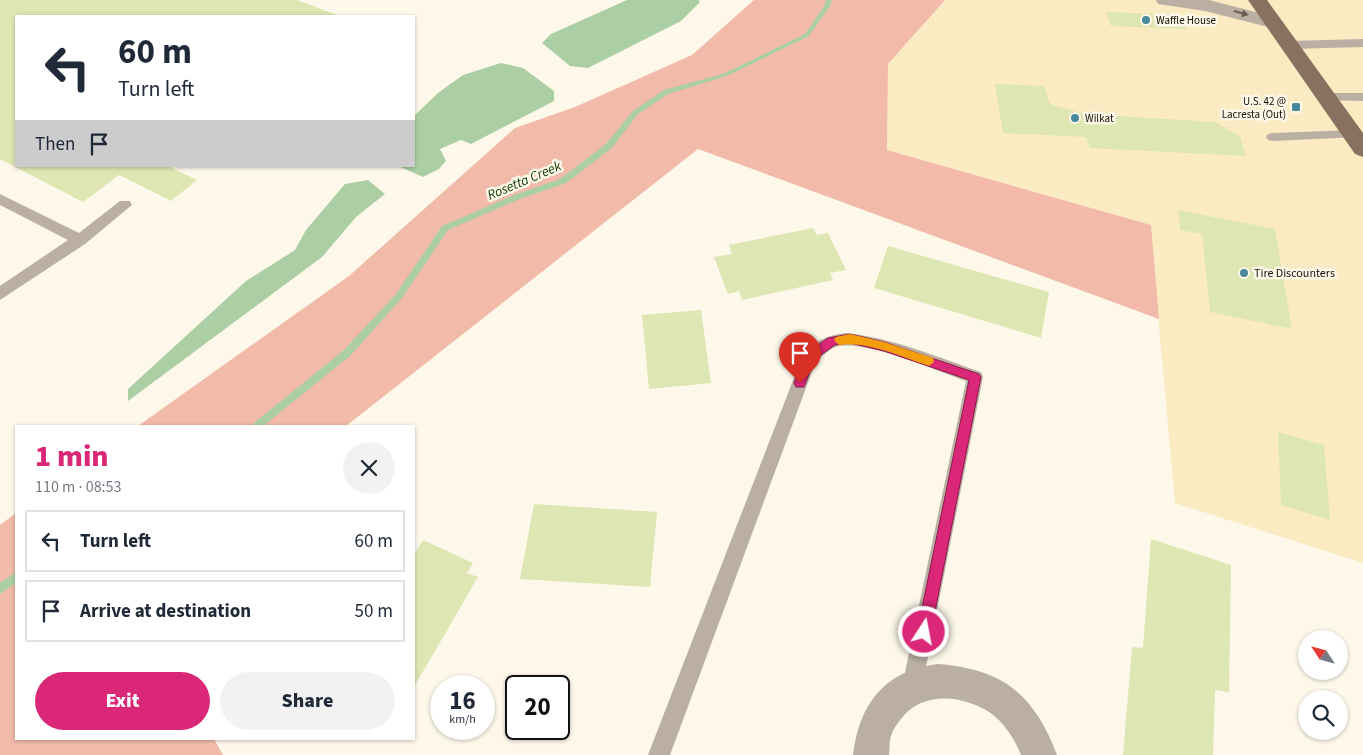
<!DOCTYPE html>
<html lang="en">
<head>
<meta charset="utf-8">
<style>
	:root { --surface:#fff; --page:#f2f2f3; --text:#1f2937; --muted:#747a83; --line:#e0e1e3; --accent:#db2777 }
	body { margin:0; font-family:"Source Sans 3",sans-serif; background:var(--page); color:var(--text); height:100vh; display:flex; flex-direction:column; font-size:19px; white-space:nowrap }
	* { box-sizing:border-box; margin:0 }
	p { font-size:16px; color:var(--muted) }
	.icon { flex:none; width:28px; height:28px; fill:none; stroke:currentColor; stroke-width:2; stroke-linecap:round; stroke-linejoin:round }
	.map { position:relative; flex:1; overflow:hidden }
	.sheet { position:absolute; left:15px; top:425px; width:400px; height:315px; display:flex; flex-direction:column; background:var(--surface); border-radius:0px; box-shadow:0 1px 4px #0004 }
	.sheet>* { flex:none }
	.banner { position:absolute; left:15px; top:15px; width:400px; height:152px; border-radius:0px; box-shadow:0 1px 4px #0004; background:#fff; color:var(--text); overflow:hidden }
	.needle { width:32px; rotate:306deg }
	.fabs { position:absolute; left:1298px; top:630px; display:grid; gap:10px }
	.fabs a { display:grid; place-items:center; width:50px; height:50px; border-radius:50%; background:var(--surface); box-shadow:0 1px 4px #0004; font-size:25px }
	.speed { position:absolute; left:430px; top:675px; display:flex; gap:10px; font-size:25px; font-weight:700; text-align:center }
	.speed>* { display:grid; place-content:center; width:65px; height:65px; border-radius:50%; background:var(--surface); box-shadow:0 1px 4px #0004; line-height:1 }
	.speed small { font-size:12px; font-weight:400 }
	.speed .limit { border:2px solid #111; border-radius:8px; background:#fff; color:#111 }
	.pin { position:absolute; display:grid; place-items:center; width:42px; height:42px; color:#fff; margin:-51px -21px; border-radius:50% 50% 50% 0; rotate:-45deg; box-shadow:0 0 5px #0007 }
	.pin .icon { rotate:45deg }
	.me { position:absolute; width:55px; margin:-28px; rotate:11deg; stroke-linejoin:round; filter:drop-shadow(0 0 4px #0008) }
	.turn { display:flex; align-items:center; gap:18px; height:105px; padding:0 20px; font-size:22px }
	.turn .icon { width:65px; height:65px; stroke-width:2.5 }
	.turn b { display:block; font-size:35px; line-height:42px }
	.then { display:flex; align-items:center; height:48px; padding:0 20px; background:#0003; gap:10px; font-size:19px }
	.round { display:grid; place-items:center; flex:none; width:52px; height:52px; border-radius:26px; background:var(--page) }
	.head { display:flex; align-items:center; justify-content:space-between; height:85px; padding:0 20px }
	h1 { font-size:30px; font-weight:800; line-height:38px; color:var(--accent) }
	.action { display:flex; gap:10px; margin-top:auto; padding:10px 20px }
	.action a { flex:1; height:58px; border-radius:30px; background:var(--accent); color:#fff; font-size:20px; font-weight:800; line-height:58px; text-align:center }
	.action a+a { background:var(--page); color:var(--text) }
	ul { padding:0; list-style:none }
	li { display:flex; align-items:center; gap:15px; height:62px; margin:0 10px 8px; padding:0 10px; border:2px solid var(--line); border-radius:0px }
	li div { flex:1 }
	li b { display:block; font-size:19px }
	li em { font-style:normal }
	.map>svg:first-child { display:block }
	.built { fill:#fbebc2 }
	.forest { fill:#f1baa9 }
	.water { fill:#abcea4 }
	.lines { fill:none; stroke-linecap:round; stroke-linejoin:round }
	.stream { fill:#abcea4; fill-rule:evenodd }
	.building { fill:#dee6b3 }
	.service { fill:#bbafa4; fill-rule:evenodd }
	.minor { fill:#bbafa4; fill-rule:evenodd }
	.primary { fill:#88725f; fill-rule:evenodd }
	.oneway { fill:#685f54 }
	.route { fill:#db2777; stroke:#8e194d }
	.slow { fill:#f59e0b }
	.poi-dot { fill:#47889a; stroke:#fdf8ea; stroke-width:2 }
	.labels { text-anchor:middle; stroke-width:5; stroke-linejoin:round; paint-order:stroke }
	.far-poi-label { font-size:11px; fill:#140f05; stroke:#fdf8ea; text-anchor:start }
	.poi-label { font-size:12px; fill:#140f05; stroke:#fdf8ea; text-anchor:start }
	.water-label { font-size:14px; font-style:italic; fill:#0d3d04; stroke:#fdf8ea }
</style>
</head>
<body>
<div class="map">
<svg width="1363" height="755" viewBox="0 0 1363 755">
	<rect width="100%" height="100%" fill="#fdf8ea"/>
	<path class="built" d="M 945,0 L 1363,0 L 1363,563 L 1175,503 L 1150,225 L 887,150 L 888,64 Z"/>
	<path class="forest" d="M 754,0 L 945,0 L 888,64 L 887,150 L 1151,225 L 1159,319 L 698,149 L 346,426 L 138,426 L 349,276 L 515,128 L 575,107 L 692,55 Z
		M 16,513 L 16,739 L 214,739 L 223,755 L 0,755 L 0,525 Z"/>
	<path class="water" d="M 627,0 L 698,0 L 700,2 L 681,21 L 588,68 L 570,66 L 542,43 L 551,34 Z
		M 501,63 L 523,68 L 554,91 L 554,101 L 471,144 L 461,140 L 440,149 L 446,161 L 439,169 L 423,177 L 398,166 L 414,166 L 414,116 L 438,93 L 463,75 Z
		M 368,180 L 385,194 L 356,217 L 322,257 L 128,401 L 128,389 L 246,281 L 295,250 L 306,230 L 345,184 Z"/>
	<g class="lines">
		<path class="stream" d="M 826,0 L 832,0 L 830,6 L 809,36 L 727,76 L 668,94 L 637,115 L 612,148 L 566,183 L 520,199 L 448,230 L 402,298 L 350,356 L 263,426 L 253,426 L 254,423 L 344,350 L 396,294 L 442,226 L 514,195 L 560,179 L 606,144 L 633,111 L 664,90 L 723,74 L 805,34 L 824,6 Z
			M 16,572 L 16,583 L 0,594 L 0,583 Z"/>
	</g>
	<path class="building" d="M 0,0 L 297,0 L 337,15 L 16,16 L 16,166 L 168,166 L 197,180 L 171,201 L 119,175 L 83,202 L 0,159 Z
		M 1106,12 L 1180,15 L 1186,29 L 1111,26 Z
		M 995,84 L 1044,86 L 1050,104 L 1084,114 L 1215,122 L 1240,137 L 1246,156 L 1090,148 L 1086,137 L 1003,133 Z
		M 1178,210 L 1275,229 L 1292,329 L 1210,312 L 1202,234 L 1180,230 Z
		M 813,228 L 817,235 L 828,233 L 846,270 L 830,273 L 833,280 L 742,300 L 739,291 L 728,294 L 714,257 L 732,254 L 729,245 Z
		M 888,246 L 1049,292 L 1041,338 L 874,288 Z
		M 701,310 L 711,383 L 649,389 L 642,315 Z
		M 1278,432 L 1324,445 L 1330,520 L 1281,505 Z
		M 534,504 L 657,512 L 650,587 L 520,579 Z
		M 1151,539 L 1231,565 L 1229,692 L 1215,690 L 1213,755 L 1123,755 L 1132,647 L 1143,648 Z
		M 423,540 L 473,563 L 467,573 L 478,577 L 414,687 L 414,555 Z"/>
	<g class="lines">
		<path class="service" d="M 1363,39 L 1363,47 L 1290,49 L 1284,45 L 1290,41 Z
			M 1327,93 L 1363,93 L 1363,101 L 1323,100 L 1321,97 Z
			M 1353,130 L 1358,131 L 1359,134 L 1358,137 L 1273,141 L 1268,140 L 1266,137 L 1268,134 L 1273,133 Z
			M 0,194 L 79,233 L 120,201 L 130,201 L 132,205 L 85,244 L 0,300 L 0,286 L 68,240 L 0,205 Z
			M 846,333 C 893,338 937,357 981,372 L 983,377 L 922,687 L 919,694 L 912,697 L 905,694 L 902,687 L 966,381 C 937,371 863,338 835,347 C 828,350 822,357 816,361 L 670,755 L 648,755 L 802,357 C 810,341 830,335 846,333 Z"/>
		<path class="minor" d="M 1156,0 L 1209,0 L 1279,18 L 1282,22 L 1279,26 L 1272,28 L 1205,11 L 1158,4 Z
			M 938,664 C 1004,669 1034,695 1057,755 L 1021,755 C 1015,740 1005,724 992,714 C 965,695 922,690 901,719 C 897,724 893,729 891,736 C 889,742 890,749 889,755 L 853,755 C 859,704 885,670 938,664 Z"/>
		<path class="primary" d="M 1248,0 L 1267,0 L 1363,133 L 1363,157 L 1355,154 Z"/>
	</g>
	<defs><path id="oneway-solid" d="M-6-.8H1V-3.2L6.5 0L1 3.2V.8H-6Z" transform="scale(1.25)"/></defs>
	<use class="oneway" href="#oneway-solid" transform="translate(1241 13) rotate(15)"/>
	<path class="route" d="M 850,334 L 884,342 L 979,374 L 981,377 L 931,632 L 929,637 L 924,639 L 919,637 L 917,632 L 969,380 L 884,351 L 850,343 L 835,345 L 815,359 L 804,387 L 796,387 L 794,383 L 806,353 L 828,338 Z"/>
	<path class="slow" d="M 850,334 L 884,342 L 933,358 L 934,362 L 929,366 C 901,357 869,341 839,345 L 834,340 L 836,337 Z"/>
	<g class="poi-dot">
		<circle cx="1146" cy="20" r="5"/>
		<rect x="1291" y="102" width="10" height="10" rx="2.5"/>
		<circle cx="1075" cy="118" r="5"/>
		<circle cx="1244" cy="273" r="5"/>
	</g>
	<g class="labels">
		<g class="far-poi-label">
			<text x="1156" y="24">Waffle House</text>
			<text x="1286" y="105" text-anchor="end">U.S. 42 @<tspan x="1286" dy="13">Lacresta (Out)</tspan></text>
			<text x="1085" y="122">Wilkat</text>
		</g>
		<g class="poi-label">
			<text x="1254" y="277">Tire Discounters</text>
		</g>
		<g class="water-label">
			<text transform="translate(524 180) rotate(-23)" y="5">Rosetta Creek</text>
		</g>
	</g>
</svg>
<div class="fabs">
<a><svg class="needle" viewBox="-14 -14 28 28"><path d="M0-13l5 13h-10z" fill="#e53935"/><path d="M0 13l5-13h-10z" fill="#747a83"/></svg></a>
<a><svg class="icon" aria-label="search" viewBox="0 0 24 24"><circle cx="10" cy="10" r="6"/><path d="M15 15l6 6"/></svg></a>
</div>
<div class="speed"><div>16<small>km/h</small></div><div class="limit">20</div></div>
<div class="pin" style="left:800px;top:383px;background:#d93025"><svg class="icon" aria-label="arrive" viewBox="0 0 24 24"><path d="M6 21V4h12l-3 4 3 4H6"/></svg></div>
<svg class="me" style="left:924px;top:632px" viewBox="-20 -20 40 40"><circle r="17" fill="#db2777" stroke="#fff" stroke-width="3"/><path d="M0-11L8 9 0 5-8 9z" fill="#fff"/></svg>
<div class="banner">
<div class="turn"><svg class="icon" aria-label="left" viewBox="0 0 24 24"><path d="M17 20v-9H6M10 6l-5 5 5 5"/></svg><div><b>60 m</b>Turn left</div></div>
<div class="then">Then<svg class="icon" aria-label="arrive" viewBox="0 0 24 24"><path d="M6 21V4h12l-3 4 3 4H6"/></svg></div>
</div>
<section class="sheet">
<div class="head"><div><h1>1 min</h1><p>110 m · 08:53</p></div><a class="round"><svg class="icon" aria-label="close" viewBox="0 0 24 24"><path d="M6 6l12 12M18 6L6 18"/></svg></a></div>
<ul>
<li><svg class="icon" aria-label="left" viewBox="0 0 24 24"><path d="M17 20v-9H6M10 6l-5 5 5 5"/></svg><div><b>Turn left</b></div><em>60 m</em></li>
<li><svg class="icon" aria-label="arrive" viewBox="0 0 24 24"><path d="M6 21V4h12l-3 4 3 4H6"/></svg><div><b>Arrive at destination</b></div><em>50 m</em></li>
</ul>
<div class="action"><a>Exit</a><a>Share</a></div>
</section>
</div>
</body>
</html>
